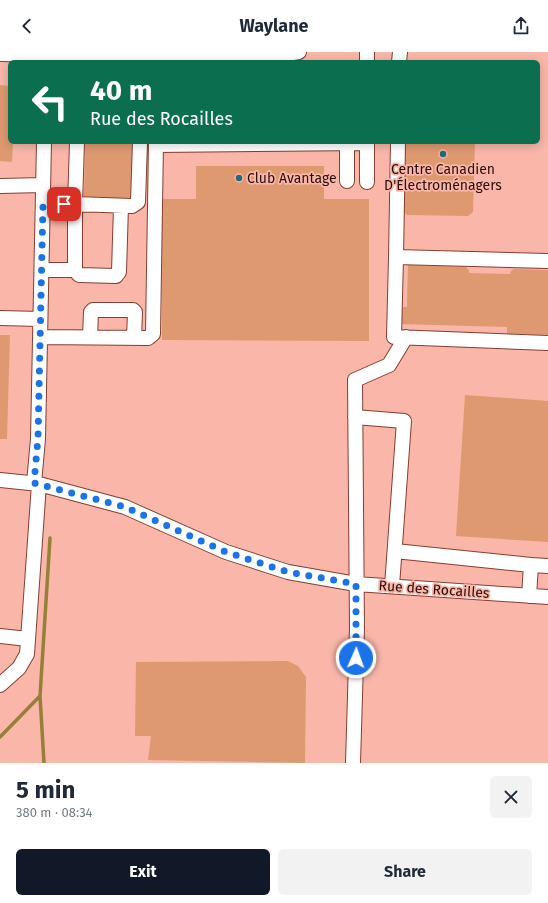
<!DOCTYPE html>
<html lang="en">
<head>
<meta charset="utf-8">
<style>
	:root { --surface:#fff; --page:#f2f2f3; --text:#1f2937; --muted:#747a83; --accent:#111827 }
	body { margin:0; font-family:"Fira Sans",sans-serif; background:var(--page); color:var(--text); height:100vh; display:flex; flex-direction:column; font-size:15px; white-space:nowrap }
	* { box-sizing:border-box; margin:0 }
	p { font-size:13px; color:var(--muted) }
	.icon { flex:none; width:22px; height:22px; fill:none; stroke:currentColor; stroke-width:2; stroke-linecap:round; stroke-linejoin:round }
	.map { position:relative; height:711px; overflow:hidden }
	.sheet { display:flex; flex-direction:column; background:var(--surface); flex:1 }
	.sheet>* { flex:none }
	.top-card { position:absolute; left:8px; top:8px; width:532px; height:84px; border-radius:6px; box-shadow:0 2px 10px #0003; background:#0b6e4f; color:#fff; overflow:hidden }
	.pin { position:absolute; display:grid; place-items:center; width:34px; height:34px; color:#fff; margin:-17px; border-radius:8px; box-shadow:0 2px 6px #0006 }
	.me { position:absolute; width:44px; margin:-22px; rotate:2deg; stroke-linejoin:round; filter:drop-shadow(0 0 3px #0008) }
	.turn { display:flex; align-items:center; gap:14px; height:84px; padding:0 16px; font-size:18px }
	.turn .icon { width:52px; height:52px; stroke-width:2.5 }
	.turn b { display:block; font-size:28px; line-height:34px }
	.round { display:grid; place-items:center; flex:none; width:42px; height:42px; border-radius:6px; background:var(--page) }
	.overview { display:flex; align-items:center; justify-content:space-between; height:68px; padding:0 16px }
	h1 { font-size:24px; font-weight:700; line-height:30px }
	.primary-button { display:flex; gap:8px; margin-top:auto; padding:8px 16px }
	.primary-button a { flex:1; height:46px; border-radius:6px; background:var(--accent); color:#fff; font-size:16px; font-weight:700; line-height:46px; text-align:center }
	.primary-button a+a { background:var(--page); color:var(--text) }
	header { display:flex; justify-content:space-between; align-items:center; height:52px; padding:0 16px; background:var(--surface); font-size:18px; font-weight:700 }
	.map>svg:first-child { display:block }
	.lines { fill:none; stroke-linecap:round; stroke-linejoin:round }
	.stream { stroke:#967f38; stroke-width:3.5 }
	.building { fill:#de9970 }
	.minor-casing { stroke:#853e32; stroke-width:16 }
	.minor { stroke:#fff; stroke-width:14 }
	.route { stroke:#1a73e8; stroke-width:7; stroke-dasharray:0 12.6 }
	.poi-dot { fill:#236b78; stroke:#f9b6a9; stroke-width:1.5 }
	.labels { text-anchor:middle; stroke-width:3.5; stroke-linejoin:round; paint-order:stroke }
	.poi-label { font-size:14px; fill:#2b0d09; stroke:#f9b6a9 }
	.street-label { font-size:14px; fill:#2b0d09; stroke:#f9b6a9 }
</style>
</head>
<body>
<header><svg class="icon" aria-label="back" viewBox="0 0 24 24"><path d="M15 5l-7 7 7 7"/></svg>Waylane<svg class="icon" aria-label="share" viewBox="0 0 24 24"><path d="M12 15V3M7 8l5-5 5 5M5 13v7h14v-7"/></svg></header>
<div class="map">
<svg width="548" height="711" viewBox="0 0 548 711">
	<rect width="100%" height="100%" fill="#f9b6a9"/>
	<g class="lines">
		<path class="stream" d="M 0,685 L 40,644
			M 44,711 L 40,644 L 50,486"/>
	</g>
	<path class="building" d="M 0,33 L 10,34 L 10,90 L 13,90 L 12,110 L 0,109 Z
		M 85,90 L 134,90 L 133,148 L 84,147 Z
		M 404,90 L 475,90 L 473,160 L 468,164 L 407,163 L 401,156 Z
		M 196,114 L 324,114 L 324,147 L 369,147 L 369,289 L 162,288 L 162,147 L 196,147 Z
		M 408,213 L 466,215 L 469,218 L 469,221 L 510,222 L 511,219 L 514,217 L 548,218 L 548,283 L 507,282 L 507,275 L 399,272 L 399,255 L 407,255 Z
		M 0,283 L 10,283 L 7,387 L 0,387 Z
		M 465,343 L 548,349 L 548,490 L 456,484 Z
		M 288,609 L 298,614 L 306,625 L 305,711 L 148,708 L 151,684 L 135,684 L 136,610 Z"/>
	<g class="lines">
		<defs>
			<path id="minor" d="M 367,0 L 367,10
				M 0,2 L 139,5 L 280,3 L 299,0
				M 399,10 L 400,0
				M 367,90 L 367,130
				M 398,90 L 396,205 L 548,209
				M 347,91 L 347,129
				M 156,93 L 367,91
				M 0,134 L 43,133
				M 43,151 L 75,152 L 77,90
				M 396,205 L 394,285 L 548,291
				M 42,218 L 75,218 L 75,152 L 132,154 L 138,150 L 140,90
				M 75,218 L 79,223 L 116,224 L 119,220 L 121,154
				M 0,266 L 40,267
				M 40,285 L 148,286 L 153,282 L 156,90
				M 90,285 L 91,260 L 93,258 L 133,258 L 135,260 L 134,286
				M 355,365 L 404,369 L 392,534
				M 0,428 L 39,432 L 125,455 L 226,500 L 288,520 L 356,532 L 548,545
				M 34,431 L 38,387 L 44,90
				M 395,499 L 531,513
				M 529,544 L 531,513 L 548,514
				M 0,584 L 28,587
				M 0,633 L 19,616 L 27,602 L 39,432
				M 353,711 L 357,576 L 355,328 L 389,313 L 406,285"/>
		</defs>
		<use href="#minor" class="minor-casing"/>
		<use href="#minor" class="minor"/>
	</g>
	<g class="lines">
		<path class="route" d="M 64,152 L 43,151 L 38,386 L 34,431 L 125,455 L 226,500 L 288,520 L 356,532 L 356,606"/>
	</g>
	<g class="poi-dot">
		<circle cx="443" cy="102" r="4"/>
		<circle cx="239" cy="126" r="4"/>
	</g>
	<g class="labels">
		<g class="poi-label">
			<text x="443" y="122">Centre Canadien<tspan x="443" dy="16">D'Électroménagers</tspan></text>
			<text x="247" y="131" text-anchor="start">Club Avantage</text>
		</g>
		<g class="street-label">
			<text transform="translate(434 537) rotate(4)" y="5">Rue des Rocailles</text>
		</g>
	</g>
</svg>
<div class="pin" style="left:64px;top:152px;background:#d93025"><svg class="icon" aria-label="arrive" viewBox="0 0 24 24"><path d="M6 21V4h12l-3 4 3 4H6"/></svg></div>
<svg class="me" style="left:356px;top:606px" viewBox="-20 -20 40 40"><circle r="17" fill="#1a73e8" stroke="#fff" stroke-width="3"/><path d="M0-11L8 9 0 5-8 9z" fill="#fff"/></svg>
<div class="top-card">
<div class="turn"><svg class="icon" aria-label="left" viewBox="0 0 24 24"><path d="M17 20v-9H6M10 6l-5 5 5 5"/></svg><div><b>40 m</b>Rue des Rocailles</div></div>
</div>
</div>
<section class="sheet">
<div class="overview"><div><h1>5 min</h1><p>380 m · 08:34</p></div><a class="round"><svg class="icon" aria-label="close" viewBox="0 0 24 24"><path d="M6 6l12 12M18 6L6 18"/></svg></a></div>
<div class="primary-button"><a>Exit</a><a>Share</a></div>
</section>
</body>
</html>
